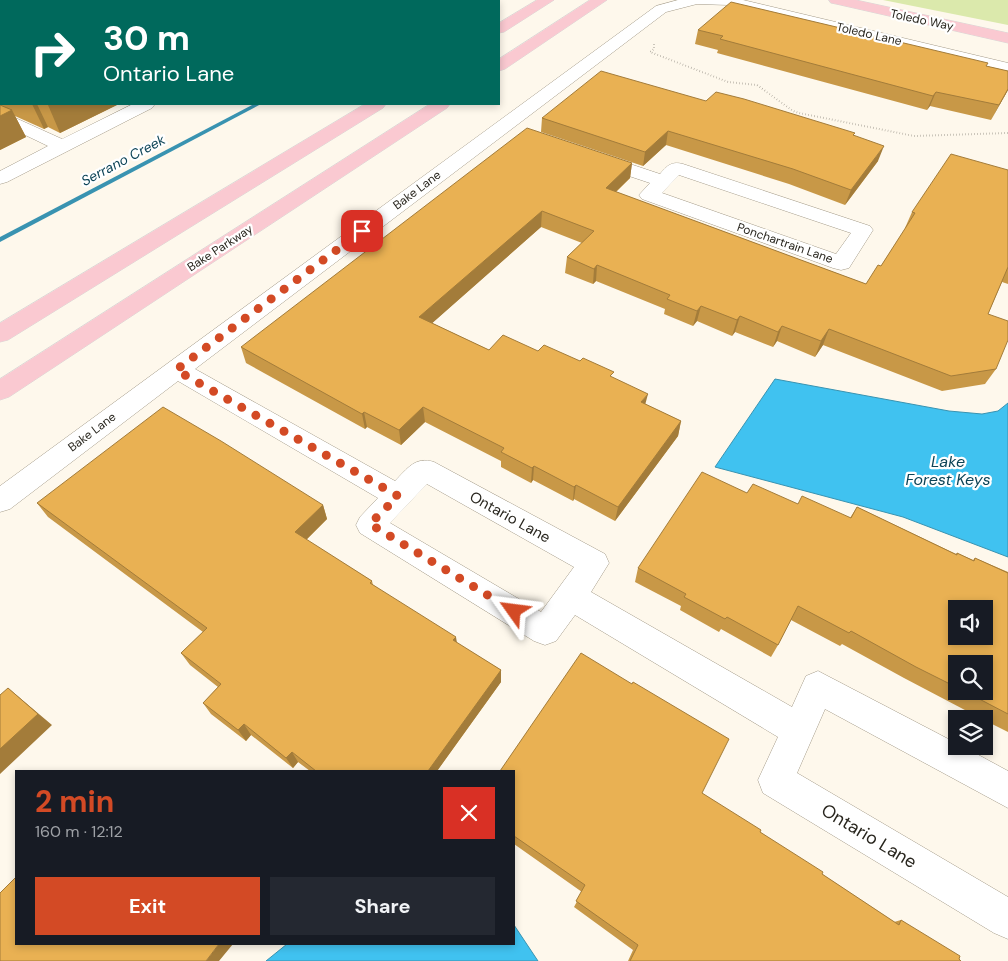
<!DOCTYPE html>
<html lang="en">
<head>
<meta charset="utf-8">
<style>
	:root { --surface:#171b24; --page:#242831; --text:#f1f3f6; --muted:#9ea1a6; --accent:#d34a25 }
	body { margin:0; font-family:"DM Sans",sans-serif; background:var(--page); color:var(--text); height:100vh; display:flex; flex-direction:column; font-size:19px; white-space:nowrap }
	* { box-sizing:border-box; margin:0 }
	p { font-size:16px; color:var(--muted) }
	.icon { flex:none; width:28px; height:28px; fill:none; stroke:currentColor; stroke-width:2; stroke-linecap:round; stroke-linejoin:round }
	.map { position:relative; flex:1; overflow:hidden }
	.side { position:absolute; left:15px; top:770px; width:500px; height:175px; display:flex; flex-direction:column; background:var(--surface); border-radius:0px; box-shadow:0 2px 8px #0003 }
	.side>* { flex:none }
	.guide { position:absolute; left:0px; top:0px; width:500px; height:105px; box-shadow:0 2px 8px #0003; background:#00695c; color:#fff; overflow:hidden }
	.controls { position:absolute; left:948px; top:600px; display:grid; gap:10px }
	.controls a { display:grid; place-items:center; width:45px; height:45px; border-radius:0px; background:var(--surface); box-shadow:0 2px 8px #0003; font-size:25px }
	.pin { position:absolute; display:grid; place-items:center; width:42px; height:42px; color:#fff; margin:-21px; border-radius:10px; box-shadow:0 2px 8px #0006 }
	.me { position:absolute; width:55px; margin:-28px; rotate:301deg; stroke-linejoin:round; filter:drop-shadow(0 0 4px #0008) }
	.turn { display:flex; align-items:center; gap:18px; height:105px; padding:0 20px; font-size:22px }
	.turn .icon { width:65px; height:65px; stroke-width:2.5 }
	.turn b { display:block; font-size:35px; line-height:42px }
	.round { display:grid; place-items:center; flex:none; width:52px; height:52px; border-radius:0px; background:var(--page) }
	.overview { display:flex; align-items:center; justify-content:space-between; height:85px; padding:0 20px }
	h1 { font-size:30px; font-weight:700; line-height:38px; color:var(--accent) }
	.cta { display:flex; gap:10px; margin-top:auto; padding:10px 20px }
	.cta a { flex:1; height:58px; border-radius:0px; background:var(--accent); color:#fff; font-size:20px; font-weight:700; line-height:58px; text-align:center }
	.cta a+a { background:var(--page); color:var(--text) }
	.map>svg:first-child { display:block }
	.green { fill:#dbe9ac }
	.water { fill:#40c2f0; stroke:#3993b1 }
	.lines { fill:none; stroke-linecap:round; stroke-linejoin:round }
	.stream { fill:#3993b1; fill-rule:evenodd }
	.minor-casing { stroke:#a49b89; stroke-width:1 }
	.major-casing { stroke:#d8d8d6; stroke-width:1 }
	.path { stroke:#989389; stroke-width:2; stroke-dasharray:0.5 2.5; stroke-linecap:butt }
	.minor { fill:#fff; fill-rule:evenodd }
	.major { fill:#fac9d1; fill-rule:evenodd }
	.wall { fill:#c89847; fill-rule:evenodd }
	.shaded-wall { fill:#a37c3a }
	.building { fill:#e9b153; stroke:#a37c3a; fill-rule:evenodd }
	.route { stroke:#d34a25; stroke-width:9; stroke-dasharray:0 16.2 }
	.labels { text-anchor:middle; stroke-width:4.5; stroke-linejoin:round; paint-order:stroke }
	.far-street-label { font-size:12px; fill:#29261e; stroke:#fff }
	.far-water-label { font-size:14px; font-style:italic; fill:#0d4457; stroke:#fff }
	.street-label { font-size:15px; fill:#29261e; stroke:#fff }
	.water-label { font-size:16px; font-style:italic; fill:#0d4457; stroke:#fff }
	.near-street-label { font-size:18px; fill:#29261e; stroke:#fff }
</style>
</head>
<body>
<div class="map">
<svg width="1008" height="961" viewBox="0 0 1008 961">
	<rect width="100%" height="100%" fill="#fef8ec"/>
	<path class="green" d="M 883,0 L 1008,0 L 1008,25 Z"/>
	<path class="water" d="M 775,379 L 949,411 L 982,414 L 998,411 L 1008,403 L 1008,557 L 903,517 L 715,467 Z
		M 514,925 L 538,961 L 266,961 L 287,944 L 514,944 Z"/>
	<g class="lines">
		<path class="stream" d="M 254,104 L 261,104 L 0,242 L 0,237 Z"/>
		<defs>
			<path id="minor" d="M 7,0 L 23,0 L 24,1 L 8,1 Z
				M 68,0 L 85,0 L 86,1 L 69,1 Z
				M 678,0 L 743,0 L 1008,63 L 1008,73 L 729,5 L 697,4 L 666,12 L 195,369 L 395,481 C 407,469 415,456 434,462 L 605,554 L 609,563 L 591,592 L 792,707 L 806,676 L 818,671 L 956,743 L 956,746 L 962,746 L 1008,771 L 1008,808 L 825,709 L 797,773 L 1008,897 L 1008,939 L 994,933 L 763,793 L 758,780 L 778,737 L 575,615 L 556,641 L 545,645 L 534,641 L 360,533 L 356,525 L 360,517 L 378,498 L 178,381 L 10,509 L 0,512 L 0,486 L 656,6 ZM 427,484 L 574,567 L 541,612 L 390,523 Z
				M 0,23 L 1,24 L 1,34 L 0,33 Z
				M 133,104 L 155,104 L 152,108 L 7,182 L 0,184 L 0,171 L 48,146 L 0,123 L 0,111 L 62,139 Z
				M 597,153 L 660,174 C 667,166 671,161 683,164 L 870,226 L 873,230 L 849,268 L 841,270 L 833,268 L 642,199 L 639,195 L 650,183 L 590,163 L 588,159 L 590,155 ZM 679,175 L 851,233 L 836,254 L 662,193 Z"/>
			<path id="major" d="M 537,0 L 554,0 L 504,32 L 499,33 L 499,23 Z
				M 590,0 L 607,0 L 505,69 L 499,71 L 499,59 Z
				M 829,0 L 856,0 L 1008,33 L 1008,43 L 836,4 L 831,3 Z
				M 365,104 L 386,104 L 383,108 L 8,340 L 0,342 L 0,323 Z
				M 430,104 L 450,104 L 447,108 L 9,397 L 0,400 L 0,379 Z"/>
		</defs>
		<use href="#minor" class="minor-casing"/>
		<use href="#major" class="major-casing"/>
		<path class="path" d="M 654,44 L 654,49 L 650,52 L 728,82 L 757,85 L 793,111 L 799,113 L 914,136 L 1008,133"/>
		<use href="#minor" class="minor"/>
		<use href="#major" class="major"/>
	</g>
	<path class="wall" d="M 283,0 L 422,0 L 420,1 L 287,1 Z
		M 698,30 L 986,66 L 1008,71 L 1008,90 L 991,120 L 930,106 L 927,110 L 717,53 L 718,50 L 695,44 Z
		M 0,34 L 1,34 L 1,104 L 119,104 L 60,133 L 48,127 L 44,129 L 15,116 L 26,137 L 0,150 Z
		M 542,118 L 854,135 L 878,161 L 845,205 L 789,184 L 666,145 L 643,166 L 541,132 Z
		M 632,163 L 630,178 L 616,192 L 866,284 L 881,266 L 906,228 L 905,228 L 912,212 L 1008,170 L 1008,284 L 1002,282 L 988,314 L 996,369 L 985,384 L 942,391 L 823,345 L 815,357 L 777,341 L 773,347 L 735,332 L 732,336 L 697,321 L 693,326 L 664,314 L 665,309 L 596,281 L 593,284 L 565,273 L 567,257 L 582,243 L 541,227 L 432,323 L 489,350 L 538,351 L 613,378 L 645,404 L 681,421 L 678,436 L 615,521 L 574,499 L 573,501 L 533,480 L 531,483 L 501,467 L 501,461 L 425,422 L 401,445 L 367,427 L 365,429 L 246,363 L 241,347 Z
		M 747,493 L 798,504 L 850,518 L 857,507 L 956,554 L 957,553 L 973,560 L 975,558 L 1008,572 L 1008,732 L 984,720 L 984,719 L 982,719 L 904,678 L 842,644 L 840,646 L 791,620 L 778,645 L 771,657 L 721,629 L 719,632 L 680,610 L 681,606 L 635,582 L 638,568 ZM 956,664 L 984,691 L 956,691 Z
		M 37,503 L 323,505 L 327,519 L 306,540 L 372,581 L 373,585 L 457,643 L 501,670 L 501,682 L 437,771 L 310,771 L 298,762 L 293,768 L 251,735 L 246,741 L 211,714 L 203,703 L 218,687 L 190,665 L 181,653 L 203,632 L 48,517 Z
		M 514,771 L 702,793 L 822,874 L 894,922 L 901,920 L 961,961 L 628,961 L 633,950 L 574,907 L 582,892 L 514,844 Z"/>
	<path class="shaded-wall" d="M 377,0 L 422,0 L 420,1 L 375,1 Z
		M 1008,89 L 1008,90 L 991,120 L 999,105 Z
		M 936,92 L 930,106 L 927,110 L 933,96 Z
		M 32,104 L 37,104 L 48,127 L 44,129 Z
		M 51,104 L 119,104 L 60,133 L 48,105 Z
		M 12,110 L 26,137 L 0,150 L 0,116 Z
		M 668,131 L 666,145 L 643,166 L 645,152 Z
		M 884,146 L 878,161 L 845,205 L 851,190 Z
		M 632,163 L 630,178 L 604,203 L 606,188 Z
		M 542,211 L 541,227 L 421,333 L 419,317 Z
		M 597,265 L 596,281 L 593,284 L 594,269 Z
		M 701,306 L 697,321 L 693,326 L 697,311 Z
		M 740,316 L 735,332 L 732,336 L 737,320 Z
		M 782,326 L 777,341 L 773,347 L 778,332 Z
		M 829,329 L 823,345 L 815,357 L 821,341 Z
		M 648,394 L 644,409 L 641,402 Z
		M 423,407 L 425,422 L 401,445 L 399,430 Z
		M 364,412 L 367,427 L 365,429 L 362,414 Z
		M 681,421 L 678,436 L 615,521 L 618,507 Z
		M 534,466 L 533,480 L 531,483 L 532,468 Z
		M 576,485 L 574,499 L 573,501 L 574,487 Z
		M 323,505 L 327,519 L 300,546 L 295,532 Z
		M 456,637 L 458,649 L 453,640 Z
		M 501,670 L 501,682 L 437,771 L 428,771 Z
		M 8,688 L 52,725 L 0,774 L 0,749 Z
		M 244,724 L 251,735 L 246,741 L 238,730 Z
		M 292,752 L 298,762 L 293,768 L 286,758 Z
		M 219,944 L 233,944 L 219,961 L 206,961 Z"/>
	<path class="building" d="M 356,0 L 377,0 L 375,1 L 360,1 Z
		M 731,2 L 988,63 L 986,66 L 1008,71 L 1008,89 L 999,105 L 936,92 L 933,96 L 720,39 L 723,36 L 698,30 Z
		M 0,34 L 1,34 L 1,89 L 0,88 Z
		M 601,71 L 706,101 L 716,92 L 744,99 L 855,133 L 853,135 L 884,146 L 851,190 L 793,169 L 668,131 L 645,152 L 542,118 Z
		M 0,105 L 12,110 L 0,116 Z
		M 527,128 L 632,163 L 606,188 L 866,284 L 878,265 L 881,266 L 915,213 L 912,212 L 951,154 L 1008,170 L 1008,267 L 988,314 L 1008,321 L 1008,340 L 996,369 L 951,376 L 829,329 L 821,341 L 782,326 L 778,332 L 740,316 L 737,320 L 701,306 L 697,311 L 667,299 L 670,295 L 597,265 L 594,269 L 567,257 L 594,231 L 542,211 L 419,317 L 489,350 L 503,335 L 538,351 L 544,345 L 580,361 L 583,358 L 614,372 L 610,376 L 648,394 L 641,402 L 681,421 L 618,507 L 576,485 L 574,487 L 534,466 L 532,468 L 501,452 L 504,448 L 423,407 L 399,430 L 364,412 L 362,414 L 241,347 Z
		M 163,407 L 221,441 L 323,505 L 295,532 L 372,581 L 370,583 L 456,637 L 453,640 L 501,670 L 428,771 L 316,771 L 292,752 L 286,758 L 244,724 L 238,730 L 203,703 L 221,684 L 181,653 L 207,628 L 37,503 Z
		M 702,472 L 747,493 L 753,484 L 798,504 L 802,496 L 851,518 L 857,507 L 957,555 L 957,553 L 974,561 L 975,558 L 1008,573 L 1008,714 L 964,691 L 984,691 L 984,664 L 956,664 L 956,687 L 916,667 L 851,631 L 849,633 L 798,606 L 778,645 L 727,617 L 725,619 L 684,597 L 686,594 L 638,568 ZM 956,609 L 984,609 L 984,636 L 956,636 Z
		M 581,653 L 632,684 L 633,682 L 729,739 L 702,793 L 761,830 L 760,832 L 823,872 L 822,874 L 899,925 L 901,920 L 960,956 L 959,959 L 961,961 L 630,961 L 638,945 L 576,901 L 585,885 L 514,836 L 514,771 L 500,771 Z
		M 8,688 L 38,714 L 0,749 L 0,695 Z
		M 16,877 L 16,944 L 219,944 L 206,961 L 0,961 L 0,893 Z"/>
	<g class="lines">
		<path class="route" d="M 362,231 L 176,370 L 398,496 L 370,524 L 514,611"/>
	</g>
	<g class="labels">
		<g class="far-street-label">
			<text transform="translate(922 20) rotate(12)" y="4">Toledo Way</text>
			<text transform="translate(869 34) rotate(13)" y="4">Toledo Lane</text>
			<text transform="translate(417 190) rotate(-37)" y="4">Bake Lane</text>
			<text transform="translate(785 243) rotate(19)" y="4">Ponchartrain Lane</text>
			<text transform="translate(220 248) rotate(-33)" y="4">Bake Parkway</text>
			<text transform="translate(92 432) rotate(-37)" y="4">Bake Lane</text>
		</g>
		<g class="far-water-label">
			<text transform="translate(123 160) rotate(-28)" y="5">Serrano Creek</text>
		</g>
		<g class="street-label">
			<text transform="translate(510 517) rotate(29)" y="5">Ontario Lane</text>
		</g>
		<g class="water-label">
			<text x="948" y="467">Lake<tspan x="948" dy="18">Forest Keys</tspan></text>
		</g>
		<g class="near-street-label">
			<text transform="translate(869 836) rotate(31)" y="6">Ontario Lane</text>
		</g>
	</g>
</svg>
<div class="controls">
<a><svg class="icon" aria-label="sound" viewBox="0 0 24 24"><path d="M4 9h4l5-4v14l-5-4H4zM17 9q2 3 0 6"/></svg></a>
<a><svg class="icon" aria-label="search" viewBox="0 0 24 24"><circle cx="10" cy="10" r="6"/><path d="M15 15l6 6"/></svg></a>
<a><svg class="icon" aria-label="layers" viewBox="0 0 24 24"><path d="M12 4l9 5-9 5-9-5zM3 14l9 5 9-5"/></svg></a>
</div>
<div class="pin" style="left:362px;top:231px;background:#d93025"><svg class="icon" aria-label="arrive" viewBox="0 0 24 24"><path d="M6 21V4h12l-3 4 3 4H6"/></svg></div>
<svg class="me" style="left:514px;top:611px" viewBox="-20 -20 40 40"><path d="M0-17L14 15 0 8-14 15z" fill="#d34a25" stroke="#fff" stroke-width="4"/></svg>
<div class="guide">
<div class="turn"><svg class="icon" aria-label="right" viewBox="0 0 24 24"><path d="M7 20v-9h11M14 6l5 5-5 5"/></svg><div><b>30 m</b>Ontario Lane</div></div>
</div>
<section class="side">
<div class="overview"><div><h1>2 min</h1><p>160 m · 12:12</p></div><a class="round" style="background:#d93025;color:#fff"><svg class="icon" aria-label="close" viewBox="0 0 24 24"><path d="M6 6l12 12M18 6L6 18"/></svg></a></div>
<div class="cta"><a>Exit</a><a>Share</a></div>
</section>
</div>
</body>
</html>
